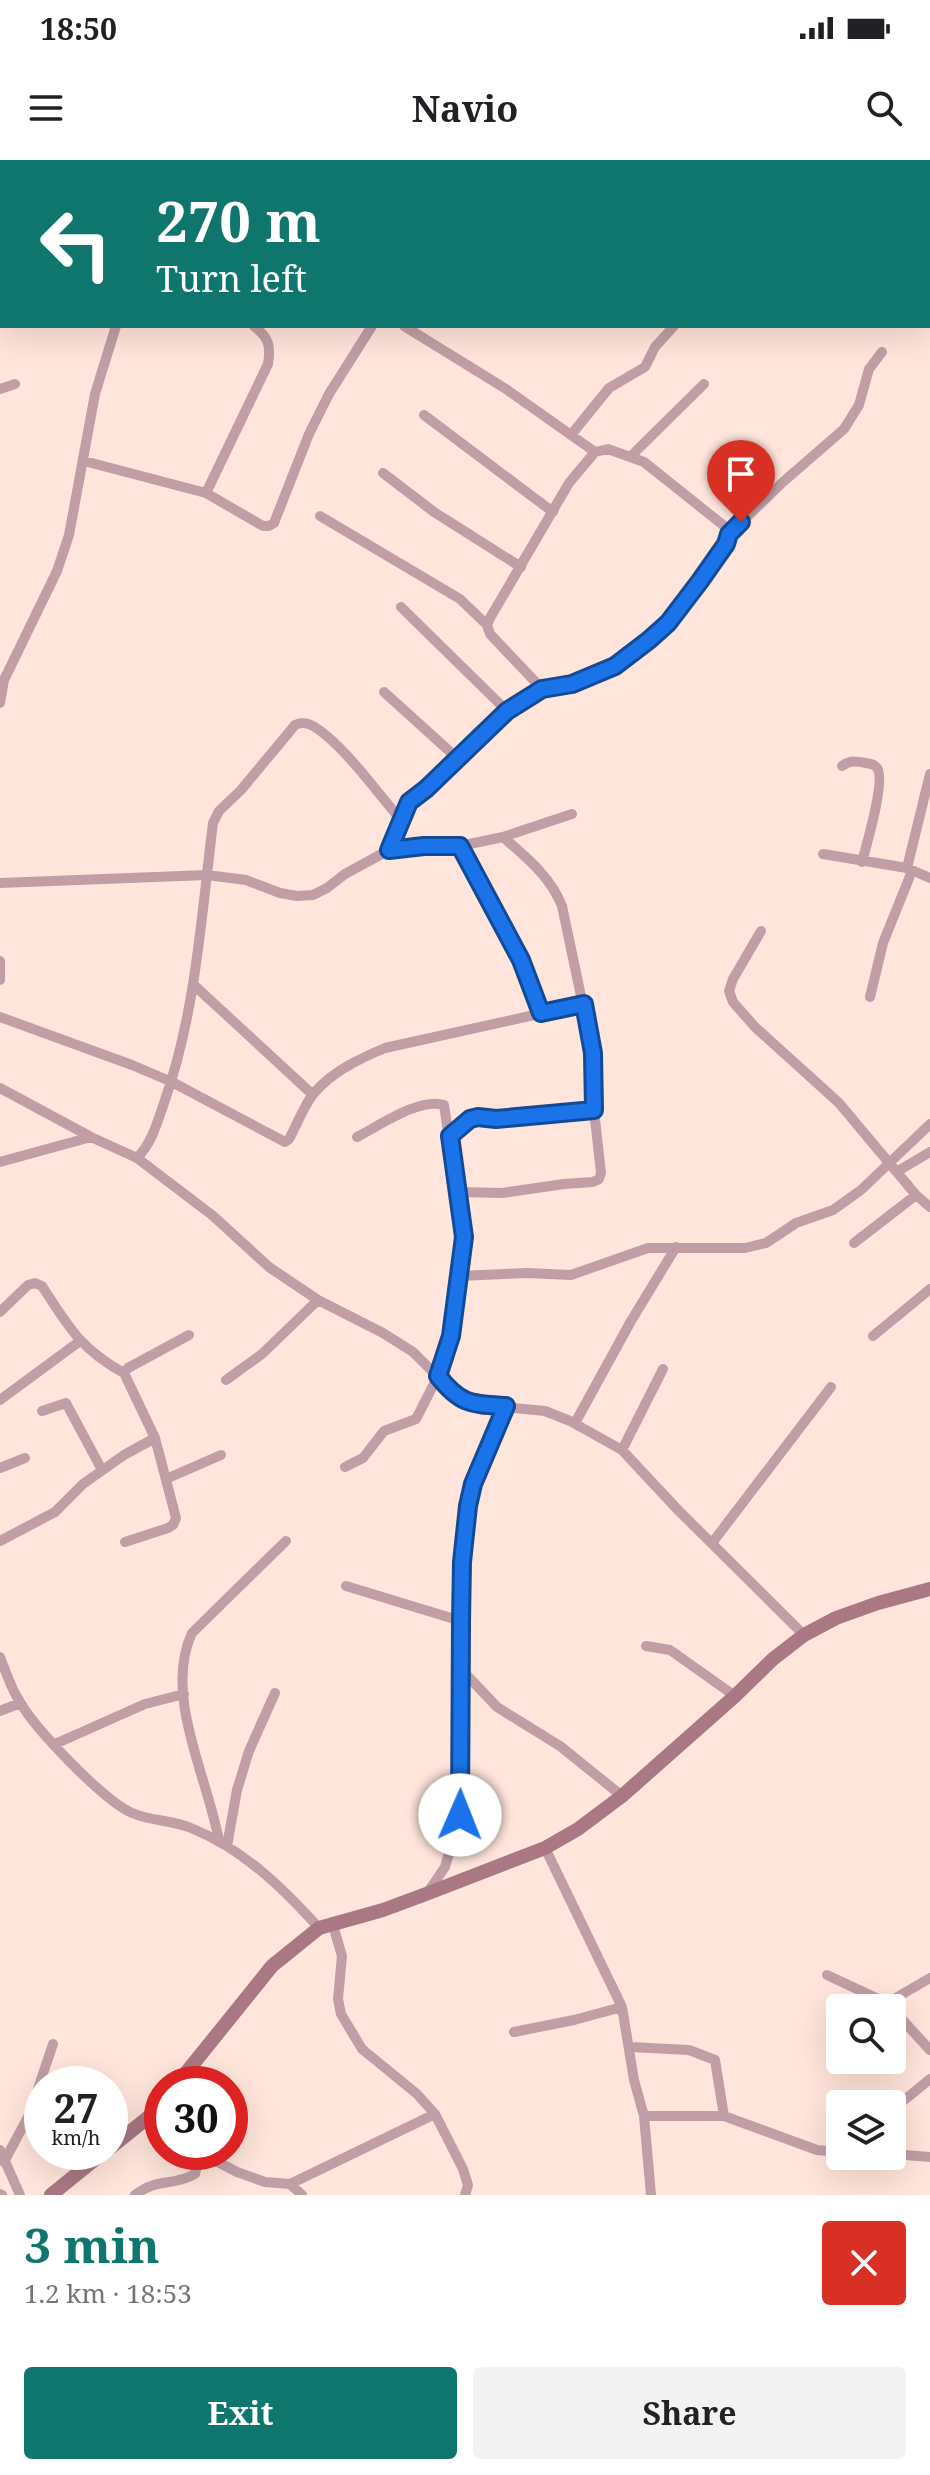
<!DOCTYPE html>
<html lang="en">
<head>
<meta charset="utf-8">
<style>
	:root { --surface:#fff; --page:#f2f2f2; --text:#202124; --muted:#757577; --accent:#0f766e }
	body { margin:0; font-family:"Noto Serif",serif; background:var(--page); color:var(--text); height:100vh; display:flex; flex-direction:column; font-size:30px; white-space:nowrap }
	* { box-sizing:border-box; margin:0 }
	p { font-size:26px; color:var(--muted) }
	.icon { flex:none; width:44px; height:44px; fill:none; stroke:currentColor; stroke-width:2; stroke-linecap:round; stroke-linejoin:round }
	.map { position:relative; height:2035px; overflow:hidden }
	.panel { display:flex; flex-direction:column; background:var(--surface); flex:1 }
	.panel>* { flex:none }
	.hud { position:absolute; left:0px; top:0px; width:930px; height:168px; box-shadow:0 8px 32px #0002; background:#0f766e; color:#fff; overflow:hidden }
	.buttons { position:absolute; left:826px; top:1834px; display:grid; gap:16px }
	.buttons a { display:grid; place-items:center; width:80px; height:80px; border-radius:8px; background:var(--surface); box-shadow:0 8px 32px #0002; font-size:40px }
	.speed { position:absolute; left:24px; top:1906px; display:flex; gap:16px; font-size:40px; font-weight:700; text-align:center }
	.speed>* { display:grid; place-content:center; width:104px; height:104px; border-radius:50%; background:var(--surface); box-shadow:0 8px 32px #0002; line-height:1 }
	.speed small { font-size:20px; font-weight:400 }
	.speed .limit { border:12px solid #d22; background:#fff; color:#111 }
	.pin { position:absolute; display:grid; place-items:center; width:68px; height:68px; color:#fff; margin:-82px -34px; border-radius:50% 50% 50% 0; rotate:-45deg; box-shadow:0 0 8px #0007 }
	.pin .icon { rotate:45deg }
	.me { position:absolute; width:88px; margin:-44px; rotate:1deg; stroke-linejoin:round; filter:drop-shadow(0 0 6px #0008) }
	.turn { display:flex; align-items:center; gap:28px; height:168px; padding:0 24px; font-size:36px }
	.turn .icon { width:104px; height:104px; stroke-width:2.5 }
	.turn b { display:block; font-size:56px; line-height:68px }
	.round { display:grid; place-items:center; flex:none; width:84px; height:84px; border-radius:8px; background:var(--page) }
	.head { display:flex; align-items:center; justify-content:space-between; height:136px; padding:0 24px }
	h1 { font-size:48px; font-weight:700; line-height:60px; color:var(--accent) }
	.primary-button { display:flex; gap:16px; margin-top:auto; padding:16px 24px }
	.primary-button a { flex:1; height:92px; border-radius:8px; background:var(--accent); color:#fff; font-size:32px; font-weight:700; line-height:92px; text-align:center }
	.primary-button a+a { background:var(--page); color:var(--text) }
	.status { display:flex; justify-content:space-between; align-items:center; height:56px; padding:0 40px; background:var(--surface); direction:ltr }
	.status svg { height:22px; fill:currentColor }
	header { display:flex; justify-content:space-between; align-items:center; height:104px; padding:0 24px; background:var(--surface); font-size:36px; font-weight:700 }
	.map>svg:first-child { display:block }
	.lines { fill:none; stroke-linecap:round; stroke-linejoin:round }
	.street { stroke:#c19ea6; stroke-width:10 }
	.secondary { stroke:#aa7884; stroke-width:14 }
	.route-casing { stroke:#114b97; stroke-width:20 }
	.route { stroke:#1a73e8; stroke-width:14 }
</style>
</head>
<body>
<div class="status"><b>18:50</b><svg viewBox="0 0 49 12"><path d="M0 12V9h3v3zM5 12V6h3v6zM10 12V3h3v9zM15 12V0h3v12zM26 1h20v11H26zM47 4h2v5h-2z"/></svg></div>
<header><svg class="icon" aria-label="menu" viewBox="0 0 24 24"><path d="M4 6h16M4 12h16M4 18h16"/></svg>Navio<svg class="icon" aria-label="search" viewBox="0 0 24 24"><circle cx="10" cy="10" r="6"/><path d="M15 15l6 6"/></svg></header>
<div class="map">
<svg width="930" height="2035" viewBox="0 0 930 2035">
	<rect width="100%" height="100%" fill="#ffe5db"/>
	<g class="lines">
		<path class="street" d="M 749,0 L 749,2
			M 196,2 L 197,0
			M 285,2 L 285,0
			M 887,2 L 888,0
			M 928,110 L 930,106
			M 404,166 L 506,229 L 595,292
			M 0,229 L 15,224
			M 424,255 L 553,352
			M 571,275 L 609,228 L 645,207 L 655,187 L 674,166
			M 630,297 L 704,224
			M 84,301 L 206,333 L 263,366 L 269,366 L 274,363 L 309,274 L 329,234 L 372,166
			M 383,313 L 434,352 L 521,407
			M 206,333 L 268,204 C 271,186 269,178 254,166
			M 320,356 L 460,439 L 487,465
			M 729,374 L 783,322 L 844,269 L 859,245 L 869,209 L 882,192
			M 401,447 L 507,551
			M 384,532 L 457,598
			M 0,543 L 4,520 L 57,411 L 69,375 L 95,234 L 116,166
			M 842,606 C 850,600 856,601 866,603 C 871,604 874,604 877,608 C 886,619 866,687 862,702
			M 460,686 L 521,800 L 541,853
			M 389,690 L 424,686 L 460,686 L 503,677 L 572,654
			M 823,694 L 907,708 L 930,718
			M 907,708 L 930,614
			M 0,723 L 207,715 L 246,720 L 280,733 L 297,736 L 313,735 L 327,728 L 345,714 L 389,690 L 409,642 L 426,629 L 507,551 L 542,529 L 572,524 L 615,506 L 649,480 L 668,463 L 726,384 L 729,374 L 723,365 L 644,302 L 608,289 L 595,292 L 569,323 L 490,458 L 487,465 L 490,474 L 542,529
			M 761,771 L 733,819 L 729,831 L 733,842 L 755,867 L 839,943 L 916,1035 L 930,1047
			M 0,801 L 0,820
			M 195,826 L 312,934
			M 870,837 L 883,783 L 912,711
			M 0,857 L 132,905 L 172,922 L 285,982 L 289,979 C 297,965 304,945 314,933 C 333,911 359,899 385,888 L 584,844
			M 0,928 L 91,977 L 137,998 L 212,1055 L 269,1107 L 318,1140 L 383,1173 L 413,1192 L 462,1241 L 472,1244 L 545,1251 L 570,1261 L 622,1290 L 678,1350 L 804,1475
			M 450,976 L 470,959 L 478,957 L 496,959 L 594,950
			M 137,998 C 152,983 157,963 164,943 C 196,852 201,758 213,663 L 219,651 L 241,630 L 295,565 C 301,562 306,562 313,566 C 342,583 377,632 400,659
			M 0,1002 L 91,977
			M 898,1011 L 930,992
			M 459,1032 L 502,1033 L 564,1024 L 593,1022 L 599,1019 L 601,1013 L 594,950 L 593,893 L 562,746 C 550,716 527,698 503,677
			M 854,1083 L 916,1035
			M 459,1116 L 527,1113 L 571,1115 L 648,1088 L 745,1088 L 766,1083 L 796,1063 L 833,1050 L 861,1030 L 930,964
			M 0,1152 L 28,1125 L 35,1123 L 42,1126 C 68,1166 81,1190 124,1213
			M 873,1176 L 930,1129
			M 226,1220 L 262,1194 L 318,1140
			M 0,1240 L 80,1181
			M 42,1251 L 66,1243 L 102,1310
			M 575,1263 L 631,1161 L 676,1087
			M 622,1290 L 663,1209
			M 345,1307 L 363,1298 L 384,1271 L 416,1259 L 438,1216 L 451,1176 L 464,1077 L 444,945 C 420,937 379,966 357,977
			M 0,1308 L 25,1298
			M 166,1319 L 221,1295
			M 0,1381 L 55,1352 L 83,1324 L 124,1295 L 155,1278
			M 125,1382 L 168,1368 L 173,1365 L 176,1358 L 155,1278 L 124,1213 L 128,1208 L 189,1175
			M 712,1383 L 831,1227
			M 346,1426 L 461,1461
			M 646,1486 L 670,1490 L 735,1536
			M 0,1497 C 6,1512 11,1529 20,1542 C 36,1570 103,1640 132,1653 C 150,1661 172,1660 191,1668 C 243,1689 282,1727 319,1768
			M 461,1509 L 497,1547 L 560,1586 L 622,1636
			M 0,1551 L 20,1543
			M 55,1584 L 145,1544 L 184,1534
			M 219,1681 C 208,1618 163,1535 192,1473 L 286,1381
			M 227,1686 L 237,1630 L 249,1591 L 275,1533
			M 545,1688 L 622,1847 L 634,1920 L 644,1956 L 651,2035
			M 428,1732 L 445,1707 L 460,1655 L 461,1461 L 462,1402 L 468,1346 L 473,1324 L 506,1246
			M 332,1762 L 342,1796 L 338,1839 L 341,1854 L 362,1889 L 417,1934 L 435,1954 L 463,2009 L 468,2025 L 465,2035
			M 827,1815 L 887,1843 L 930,1818
			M 887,1843 L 930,1890
			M 514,1872 L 574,1860 L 622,1847
			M 630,1887 L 689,1890 L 715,1900 L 724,1956
			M 892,1950 L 930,1919
			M 644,1956 L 724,1956 L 817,1990 L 840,1992
			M 0,1990 L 20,2035
			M 199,1992 L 237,2012 L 265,2022 L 290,2024 L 302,2035
			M 892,1994 L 930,1997
			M 4,2002 L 29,1955 L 53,1884
			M 290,2024 L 435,1954
			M 0,2034 L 2,2035
			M 135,2035 C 158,2017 172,2027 195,2014 L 197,2005 L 193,1992"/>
		<path class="secondary" d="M 177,1924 L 272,1806 L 319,1768 L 383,1750 L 426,1734 L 545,1688 L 578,1669 L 622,1636 L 735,1536 L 773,1499 L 804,1475 L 836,1458 L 878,1443 L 930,1429
			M 110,1988 L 156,1951 L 162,1944
			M 51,2035 L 104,1992"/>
	</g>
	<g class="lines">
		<defs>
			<path id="route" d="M 460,1655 L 461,1461 L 462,1402 L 468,1346 L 473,1324 L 506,1246 C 471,1244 461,1245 438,1216 L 451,1176 L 464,1077 L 450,976 L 470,959 L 478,957 L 496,959 L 594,950 L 593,893 L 584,844 L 541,853 L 521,800 L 460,686 L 424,686 L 389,690 L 409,642 L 426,629 L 507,551 L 542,529 L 572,524 L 615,506 L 649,480 L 668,463 L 700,421 L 726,384 L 729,374 L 741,362"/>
		</defs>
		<use href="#route" class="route-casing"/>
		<use href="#route" class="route"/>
	</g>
</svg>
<div class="buttons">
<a><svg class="icon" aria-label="search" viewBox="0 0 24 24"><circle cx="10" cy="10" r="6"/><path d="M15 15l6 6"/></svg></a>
<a><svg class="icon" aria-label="layers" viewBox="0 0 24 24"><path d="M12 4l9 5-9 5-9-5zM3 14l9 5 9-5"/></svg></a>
</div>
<div class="speed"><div>27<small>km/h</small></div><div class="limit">30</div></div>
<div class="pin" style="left:741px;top:362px;background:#d93025"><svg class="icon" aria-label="arrive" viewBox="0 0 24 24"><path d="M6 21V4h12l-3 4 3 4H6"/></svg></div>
<svg class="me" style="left:460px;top:1655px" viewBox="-20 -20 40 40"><circle r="19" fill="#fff"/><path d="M0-13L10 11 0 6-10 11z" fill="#1a73e8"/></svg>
<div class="hud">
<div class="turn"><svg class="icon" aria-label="left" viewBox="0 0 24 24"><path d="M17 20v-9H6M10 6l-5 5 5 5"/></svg><div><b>270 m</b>Turn left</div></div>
</div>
</div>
<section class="panel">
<div class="head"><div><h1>3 min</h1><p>1.2 km · 18:53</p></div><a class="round" style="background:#d93025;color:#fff"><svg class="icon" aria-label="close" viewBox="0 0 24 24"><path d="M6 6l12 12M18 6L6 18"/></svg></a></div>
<div class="primary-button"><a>Exit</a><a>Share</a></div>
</section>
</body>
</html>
